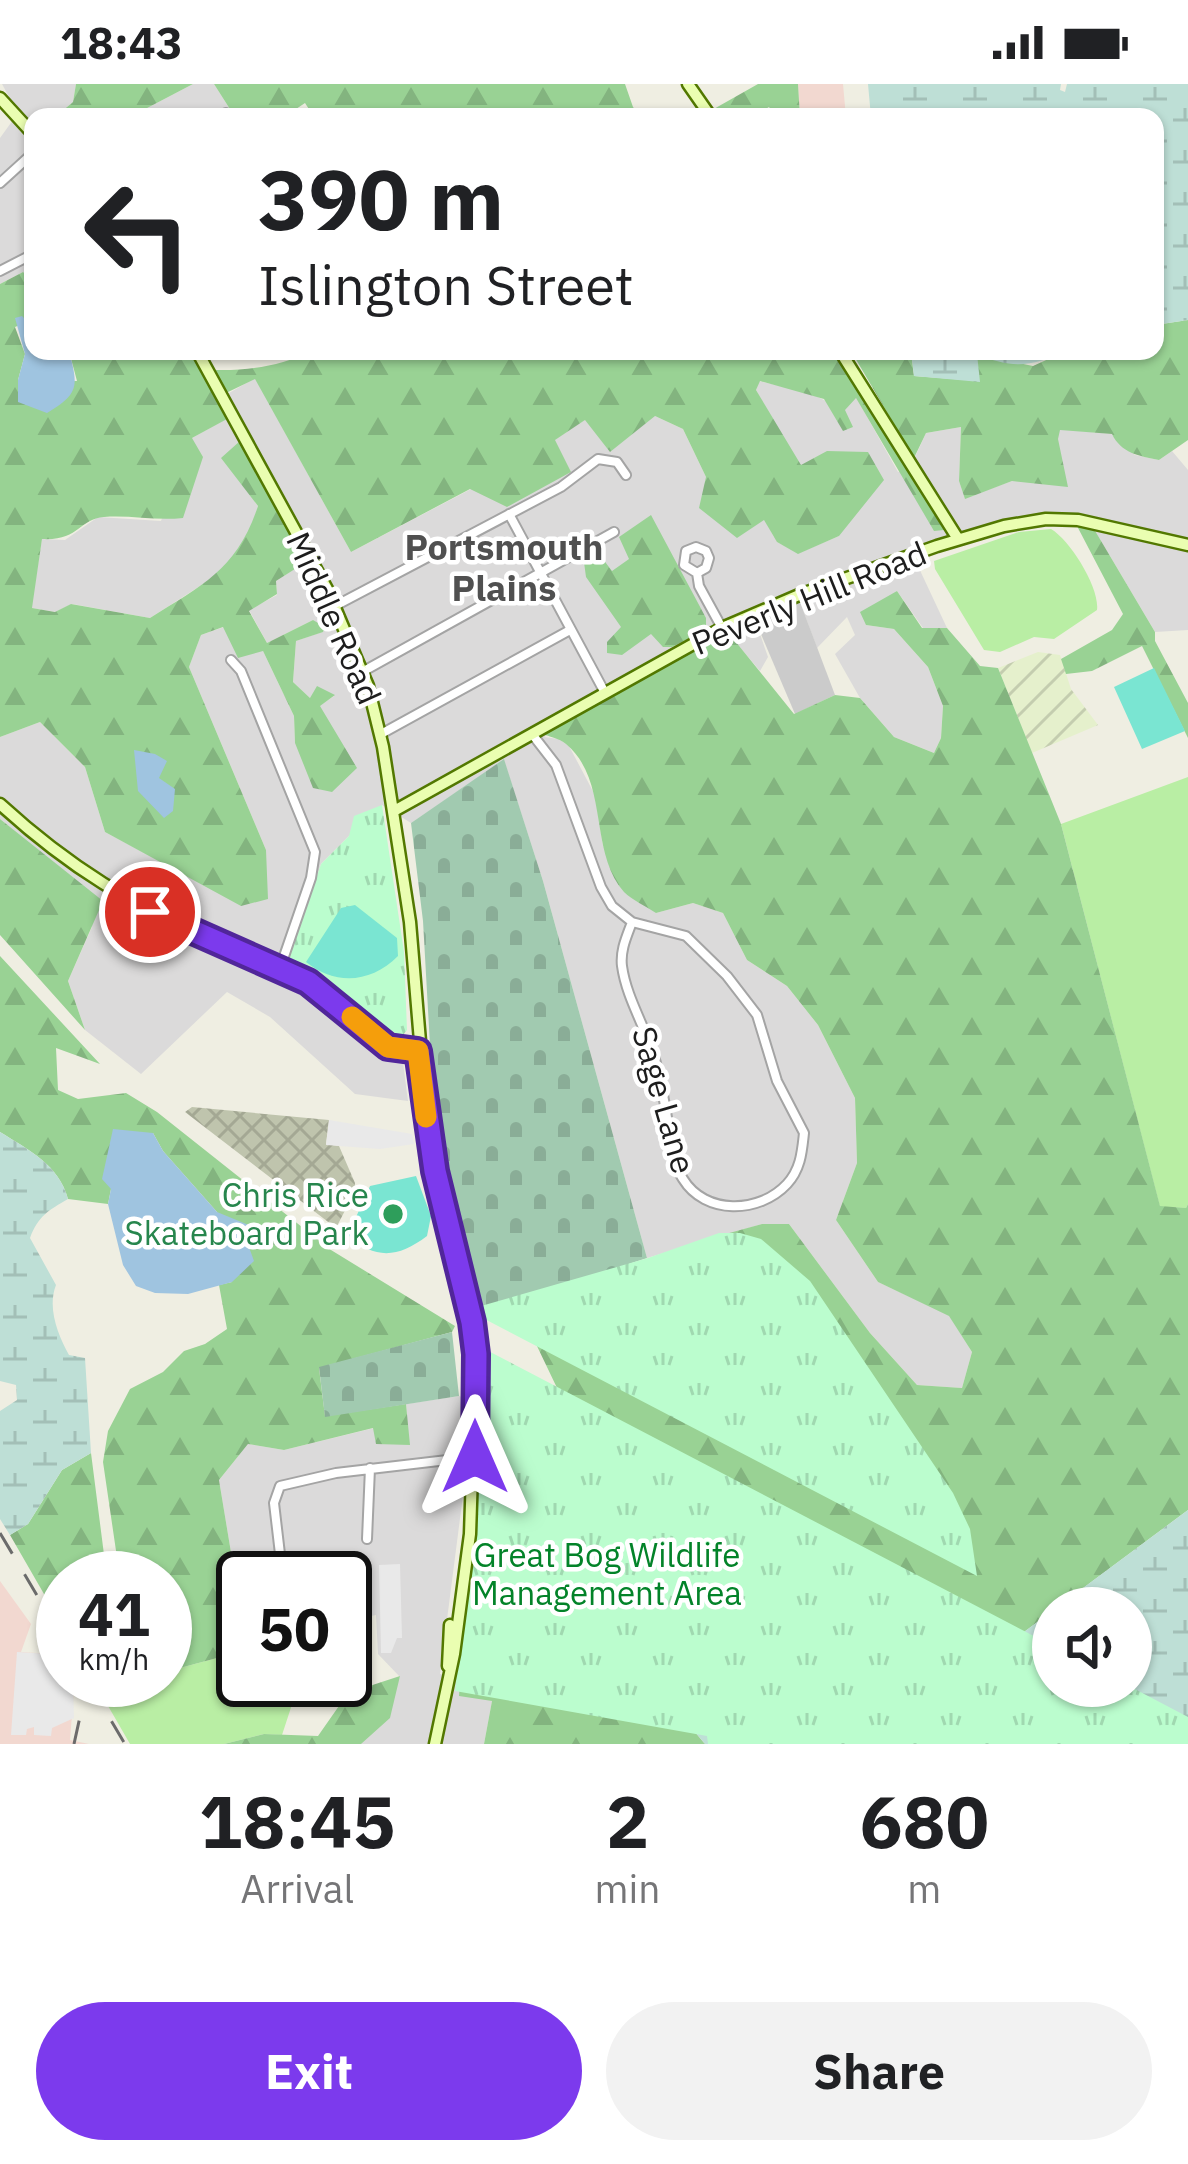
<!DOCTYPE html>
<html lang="en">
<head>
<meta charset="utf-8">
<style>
	:root { --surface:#fff; --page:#f2f2f2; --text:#202124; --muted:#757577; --accent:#7c3aed }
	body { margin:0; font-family:"IBM Plex Sans",sans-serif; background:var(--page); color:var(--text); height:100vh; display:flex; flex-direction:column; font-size:45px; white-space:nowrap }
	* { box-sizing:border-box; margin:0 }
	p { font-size:39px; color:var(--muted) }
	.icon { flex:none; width:66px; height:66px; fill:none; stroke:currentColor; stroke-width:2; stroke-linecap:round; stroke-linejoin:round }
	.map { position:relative; height:1660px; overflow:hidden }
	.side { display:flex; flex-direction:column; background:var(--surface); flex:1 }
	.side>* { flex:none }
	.guide { position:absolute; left:24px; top:24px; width:1140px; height:252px; border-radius:24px; box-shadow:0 3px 9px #0004; background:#fff; color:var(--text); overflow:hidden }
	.tools { position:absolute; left:1032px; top:1503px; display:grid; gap:24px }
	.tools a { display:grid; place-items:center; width:120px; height:120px; border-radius:50%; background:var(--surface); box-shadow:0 3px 9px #0004; font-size:60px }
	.speed { position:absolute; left:36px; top:1467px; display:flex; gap:24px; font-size:60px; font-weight:700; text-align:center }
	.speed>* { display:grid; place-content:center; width:156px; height:156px; border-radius:50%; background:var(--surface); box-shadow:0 3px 9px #0004; line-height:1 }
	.speed small { font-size:30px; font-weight:400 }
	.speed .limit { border:6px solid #111; border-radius:18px; background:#fff; color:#111 }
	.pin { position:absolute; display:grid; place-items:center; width:102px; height:102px; color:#fff; margin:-51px; border:6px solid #fff; border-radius:50%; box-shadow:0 3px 12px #0007 }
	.me { position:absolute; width:132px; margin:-66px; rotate:0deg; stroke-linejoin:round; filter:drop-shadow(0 0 9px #0008) }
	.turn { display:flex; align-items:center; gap:42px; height:252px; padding:0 36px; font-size:54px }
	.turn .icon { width:156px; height:156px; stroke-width:2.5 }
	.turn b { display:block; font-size:84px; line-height:102px }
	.eta { display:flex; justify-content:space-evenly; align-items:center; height:204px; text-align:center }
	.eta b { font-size:72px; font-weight:700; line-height:84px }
	.button { display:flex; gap:24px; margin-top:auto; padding:24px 36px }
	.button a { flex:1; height:138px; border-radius:72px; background:var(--accent); color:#fff; font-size:48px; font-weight:700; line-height:138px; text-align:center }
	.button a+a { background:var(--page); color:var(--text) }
	.status { display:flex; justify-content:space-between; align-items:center; height:84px; padding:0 60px; background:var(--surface); direction:ltr }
	.status svg { height:33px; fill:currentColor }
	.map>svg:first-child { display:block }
	.residential { fill:#dbdada }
	.commercial { fill:#f2d8d0 }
	.religious { fill:#cbcbcb }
	.construction { fill:url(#construction-cross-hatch) }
	.farmland { fill:url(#farmland-furrows) }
	.grass { fill:#b9eea4 }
	.forest { fill:url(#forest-firs) }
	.wetland { fill:url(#wetland-marsh) }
	.cemetery { fill:url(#cemetery-stones) }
	.park { fill:url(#park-tufts) }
	.pitch { fill:#7ae5d2 }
	.parking { fill:#e9e9e9 }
	.water { fill:#9fc4e0 }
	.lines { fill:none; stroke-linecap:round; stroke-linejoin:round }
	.street-casing { stroke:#a4a4a4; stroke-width:12 }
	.secondary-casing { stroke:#527800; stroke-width:15 }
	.street { stroke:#fff; stroke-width:8 }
	.secondary { stroke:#eafeb1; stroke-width:10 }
	.rail { stroke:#6b6b6b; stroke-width:3; stroke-dasharray:24 24; stroke-linecap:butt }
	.route-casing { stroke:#51269a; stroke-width:30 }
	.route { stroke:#7c3aed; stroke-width:21 }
	.slow { stroke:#f59e0b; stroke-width:21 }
	.leisure-dot { fill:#2e9e5b; stroke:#fff; stroke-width:4.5 }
	.labels { text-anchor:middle; stroke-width:9; stroke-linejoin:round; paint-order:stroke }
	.street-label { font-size:33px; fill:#1d1d1d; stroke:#fff }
	.leisure-label { font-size:33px; fill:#27864d; stroke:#fff; text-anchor:end }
	.park-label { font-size:33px; fill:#038329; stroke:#fff }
	.neighbourhood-label { font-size:36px; font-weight:bold; fill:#505050; stroke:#fff }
</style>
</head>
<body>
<div class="status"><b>18:43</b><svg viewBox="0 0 49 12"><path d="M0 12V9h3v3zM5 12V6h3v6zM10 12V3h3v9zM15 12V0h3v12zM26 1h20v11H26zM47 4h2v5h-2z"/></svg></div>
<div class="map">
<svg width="1188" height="1660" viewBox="0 0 1188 1660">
	<defs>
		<pattern id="construction-cross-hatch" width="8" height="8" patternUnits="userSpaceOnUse" patternTransform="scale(3)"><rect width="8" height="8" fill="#bfc4ad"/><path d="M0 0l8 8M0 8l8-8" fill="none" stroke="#a4a894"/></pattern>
		<pattern id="farmland-furrows" width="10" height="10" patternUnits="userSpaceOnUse" patternTransform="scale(3)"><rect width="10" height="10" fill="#e5f0cc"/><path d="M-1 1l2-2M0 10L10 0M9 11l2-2" fill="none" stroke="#c4cdaf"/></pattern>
		<pattern id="forest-firs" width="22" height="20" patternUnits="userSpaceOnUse" patternTransform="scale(3)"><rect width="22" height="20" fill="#99d294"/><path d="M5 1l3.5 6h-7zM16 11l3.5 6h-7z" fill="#83b47f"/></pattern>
		<pattern id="wetland-marsh" width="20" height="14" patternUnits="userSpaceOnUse" patternTransform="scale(3)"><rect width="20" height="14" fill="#bedfd6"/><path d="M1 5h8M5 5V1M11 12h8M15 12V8" fill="none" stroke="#a3bfb7"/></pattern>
		<pattern id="cemetery-stones" width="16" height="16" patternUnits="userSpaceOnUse" patternTransform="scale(3)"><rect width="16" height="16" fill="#a1cab0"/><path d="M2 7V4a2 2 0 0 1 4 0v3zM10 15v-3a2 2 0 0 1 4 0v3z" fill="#8aad97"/></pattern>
		<pattern id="park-tufts" width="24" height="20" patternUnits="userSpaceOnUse" patternTransform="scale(3)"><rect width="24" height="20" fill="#bbfdce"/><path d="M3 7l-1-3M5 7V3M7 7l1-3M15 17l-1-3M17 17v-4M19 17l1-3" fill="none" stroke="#a0d8b0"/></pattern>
	</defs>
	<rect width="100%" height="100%" fill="#efeee2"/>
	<path class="residential" d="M 2,0 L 76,0 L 73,18 L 55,33 L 33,33 L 33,196 L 23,188 L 0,200 L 0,54 L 18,29 Z
		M 193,0 L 214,0 L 235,33 L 130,33 Z
		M 255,294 L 351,468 L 471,405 L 570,389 L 554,356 L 586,335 L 655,332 L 683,345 L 706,393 L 764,435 L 777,458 L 799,469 L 839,452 L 756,306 L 759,297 L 810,309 L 844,326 L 856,313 L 898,388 L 910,384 L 926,349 L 961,343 L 959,397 L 965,414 L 1012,397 L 1047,398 L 1059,345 L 1112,350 L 1135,371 L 1159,376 L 1172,367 L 1188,386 L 1188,546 L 1155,548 L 1094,445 L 1059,438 L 1035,439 L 936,468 L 917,480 L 947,544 L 923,544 L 897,507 L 866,541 L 894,545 L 928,583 L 943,622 L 941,654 L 934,669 L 894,653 L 860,614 L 835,570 L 855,551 L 847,533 L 817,564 L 800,518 L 755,536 L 768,573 L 760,587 L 727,548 L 544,653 L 559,655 L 569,662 L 595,711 L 603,762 L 656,829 L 693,819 L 723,829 L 747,876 L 787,902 L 818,941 L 855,1014 L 857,1079 L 836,1136 L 878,1198 L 949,1231 L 972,1268 L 962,1304 L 917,1301 L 870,1249 L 789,1140 L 762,1140 L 647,1174 L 543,797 L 504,676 L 411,739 L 382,721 L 349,752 L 321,780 L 287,879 L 320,899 L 379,950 L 400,955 L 408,1017 L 355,1010 L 270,933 L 227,908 L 141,990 L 85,946 L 68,897 L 92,843 L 45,772 L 0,735 L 0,653 L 40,638 L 85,683 L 105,748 L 154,774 L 266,766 L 189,583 L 201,551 L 224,543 L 263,567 L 294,632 L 295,659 L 319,622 L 334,612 L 310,614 L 293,598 L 296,557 L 322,548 L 313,536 L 267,559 L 249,526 L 277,511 L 276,497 L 306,477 L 222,374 L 258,422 L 248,453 L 222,488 L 150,534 L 72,520 L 56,528 L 31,524 L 42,455 L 65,456 L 98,433 L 161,437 L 192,354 L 226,335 L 217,316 Z
		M 459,1312 L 468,1315 L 466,1388 L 440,1590 L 460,1594 L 492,1617 L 484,1660 L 361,1660 L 400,1593 L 378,1570 L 376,1531 L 345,1537 L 345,1494 L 243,1494 L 243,1541 L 219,1396 L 248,1360 L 284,1366 L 374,1344 L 409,1361 L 406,1320 Z"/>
	<path class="commercial" d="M 798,0 L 843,0 L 846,33 L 800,33 Z
		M 0,1497 L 31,1540 L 21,1568 L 51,1570 L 63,1583 L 63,1596 L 71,1596 L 74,1605 L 70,1656 L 89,1660 L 0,1660 Z"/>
	<path class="religious" d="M 800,518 L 835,611 L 795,630 L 755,536 Z"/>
	<path class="construction" d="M 192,1023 L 329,1036 L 326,1060 L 339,1062 L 355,1099 L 354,1109 L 336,1144 L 185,1028 Z"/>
	<path class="farmland" d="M 1038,568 L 1060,571 L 1071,605 L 1098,641 L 1032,669 L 998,584 Z"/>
	<path class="grass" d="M 1051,445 C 1070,456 1100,504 1097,526 L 1054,555 L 1034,553 L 1000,568 L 984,566 L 935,485 L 934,477 L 1019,448 Z
		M 1188,693 L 1188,1120 L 1186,1124 L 1160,1123 L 1061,740 Z
		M 243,1567 L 243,1596 L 300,1596 L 282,1651 L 264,1650 L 224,1660 L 130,1660 L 96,1601 L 118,1596 L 165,1596 L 165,1588 Z"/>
	<path class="forest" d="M 76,0 L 193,0 L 130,33 L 92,29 L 90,33 L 55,33 L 73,18 Z
		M 214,0 L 625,0 L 633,23 L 641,33 L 314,33 L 305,19 L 284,33 L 235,33 Z
		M 758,0 L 798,0 L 800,33 L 776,33 L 769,23 L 751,33 L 716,33 L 712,26 Z
		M 23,188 L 33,196 L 33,243 L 29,237 L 15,243 L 25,270 L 18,296 L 77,297 L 69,267 L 190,267 L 227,335 L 192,354 L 203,373 L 183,434 C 156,437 131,431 104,433 C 79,435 79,457 42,455 L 32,524 L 55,528 L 71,520 L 150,534 C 204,500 237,485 258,422 L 221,374 L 240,357 L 306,478 L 276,497 L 277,510 L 249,527 L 267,559 L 313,536 L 325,543 L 323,548 L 296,557 L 293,598 L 310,614 L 317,602 L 335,611 L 320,622 L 357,684 L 332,708 L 313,704 L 295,659 L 294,632 L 263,567 L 238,574 L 223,543 L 201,551 L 189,583 L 266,766 L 268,815 L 241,822 L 105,748 L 85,683 L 40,638 L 0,653 L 0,200 Z
		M 1188,236 L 1188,356 L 1159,376 C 1139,372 1121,369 1112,350 L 1060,346 L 1058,355 L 1068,403 L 1012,397 L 965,415 L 959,397 L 961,343 L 926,349 L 914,374 L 851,267 L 911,267 L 914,292 L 979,297 L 976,270 L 1033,282 L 1066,267 L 1155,267 L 1155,241 Z
		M 311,267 L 836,267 L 945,440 L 944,446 L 934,447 L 856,314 L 845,326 L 853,343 L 843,347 L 824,315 L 760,297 L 756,306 L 801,381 L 827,367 L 868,368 L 884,396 L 839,452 L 798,470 L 777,458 L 764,436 L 737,454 L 699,424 L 706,393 L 683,345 L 655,332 L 610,368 L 585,336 L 555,356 L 571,388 L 507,423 L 470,405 L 351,468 L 255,295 L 226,309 L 214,286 C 248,287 281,282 311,267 Z
		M 651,431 L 706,534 L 706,546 L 672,563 L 663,563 L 651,550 L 622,571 L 607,569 L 607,558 L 621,543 L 586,493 L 583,471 L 596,466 L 612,487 L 629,475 L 619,453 Z
		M 1077,442 L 1094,445 L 1155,548 L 1155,557 L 1188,619 L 1188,654 L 1142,562 L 1092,587 L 1066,590 L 1061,575 L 1112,546 L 1123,530 Z
		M 897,507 L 922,544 L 947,544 L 980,582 L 998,584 L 1061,740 L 1160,1122 L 1186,1124 L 1188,1120 L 1188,1426 L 1004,1563 L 613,1421 L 536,1260 L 722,1151 L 762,1140 L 789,1140 L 870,1249 L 917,1301 L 962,1304 L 972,1268 L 949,1232 L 878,1198 L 836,1136 L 857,1079 L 855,1014 L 818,941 L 787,902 L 747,876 L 723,829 L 693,819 L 656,829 C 647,823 632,816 624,808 C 588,767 610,697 566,660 C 559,654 549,653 541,649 L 727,547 L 794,630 L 835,611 L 860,614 L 894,653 L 934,669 L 941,654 L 943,622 L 928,583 L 894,545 L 866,541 L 860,528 Z
		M 0,735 L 103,817 L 68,897 L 85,946 L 0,851 Z
		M 0,872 L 100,980 L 56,964 L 58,1006 L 78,1015 L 126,1009 L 157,1028 L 331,1166 L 455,1242 L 452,1248 L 319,1284 L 325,1332 L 406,1320 L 410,1361 L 376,1360 L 373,1344 L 284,1366 L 248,1360 L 219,1396 L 243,1541 L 243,1567 L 165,1588 L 165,1494 L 120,1494 L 103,1378 L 108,1347 L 130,1305 L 163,1288 L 184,1267 L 205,1260 L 227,1245 L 219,1201 L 232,1198 L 217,1128 L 163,1067 L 153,1049 L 111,1105 L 108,1120 L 68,1115 C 59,1081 29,1066 0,1048 Z
		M 91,1369 L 107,1494 L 63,1494 L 63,1543 L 10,1451 L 28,1440 L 62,1386 Z
		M 400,1592 L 390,1634 L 361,1660 L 224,1660 L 264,1650 L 318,1652 L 348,1609 Z
		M 460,1594 L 654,1599 L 705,1660 L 484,1660 L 492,1617 L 459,1612 Z"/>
	<path class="wetland" d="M 868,0 L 1061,0 L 1060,6 L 1065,8 L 1067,0 L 1188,0 L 1188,236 L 1155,241 L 1155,33 L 871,33 Z
		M 911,267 L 1066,267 C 1032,283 1012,285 977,270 L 980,298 L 914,292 Z
		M 0,1048 C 29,1066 59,1081 68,1115 C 49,1126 38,1132 30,1154 L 56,1201 C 47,1224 58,1251 69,1271 L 85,1274 L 91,1369 L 62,1386 L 28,1440 L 10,1451 L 0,1435 L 0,1327 L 17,1316 L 16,1301 L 0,1297 Z
		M 1188,1426 L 1188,1660 L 705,1660 L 654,1599 L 1004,1563 L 1053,1526 L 1053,1602 L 1131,1602 L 1131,1524 L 1056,1524 Z"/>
	<path class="cemetery" d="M 504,675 L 543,797 L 647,1174 L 477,1230 L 432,997 L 423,837 L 411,739 Z
		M 452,1248 L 459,1312 L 325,1333 L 319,1283 Z"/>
	<path class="park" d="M 382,721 L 404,868 L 407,946 L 400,955 C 368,955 346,916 321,900 C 310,892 297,889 287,880 L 321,780 L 349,752 L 354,732 Z
		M 719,1149 L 740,1149 L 761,1155 L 810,1197 L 953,1409 L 970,1445 L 977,1492 L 475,1230 L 474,1224 L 648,1174 Z
		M 473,1259 L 1053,1562 L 1053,1602 L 1129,1602 L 1188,1633 L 1188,1660 L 708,1660 L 707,1652 L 455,1607 L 458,1576 L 454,1575 L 475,1330 Z"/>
	<path class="pitch" d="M 1154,584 L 1185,647 L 1142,665 L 1114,603 Z
		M 355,821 L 397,854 L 398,872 C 371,899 336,902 306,878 L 341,824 Z
		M 416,1092 L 431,1132 L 427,1152 C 398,1174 375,1176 348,1151 L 370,1102 Z"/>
	<path class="parking" d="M 329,1036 L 412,1050 L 414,1060 L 380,1065 L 326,1061 Z
		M 400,1480 L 402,1554 L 397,1554 L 391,1569 L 381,1569 L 379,1481 Z
		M 17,1568 L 51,1570 L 63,1583 L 63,1596 L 73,1599 L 74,1634 L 52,1644 L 51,1652 L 34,1651 L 34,1643 L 27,1645 L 26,1651 L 11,1651 Z"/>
	<path class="water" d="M 22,232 L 33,243 L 33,267 L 69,267 C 78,302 80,309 47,329 L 18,318 L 18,296 L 25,270 L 15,234 Z
		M 134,666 L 155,670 L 167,677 L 159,694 L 175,705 L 173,727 L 164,734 L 138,707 Z
		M 113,1045 L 153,1049 L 163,1067 L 217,1128 L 251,1142 L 246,1155 L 254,1177 L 232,1198 L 188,1210 L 155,1209 L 136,1202 L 123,1181 L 108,1120 L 111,1105 L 102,1095 Z"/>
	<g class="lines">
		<defs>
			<path id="street" d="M 219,33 L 226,29
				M 0,99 L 33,69
				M 0,187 L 33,170
				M 509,430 L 604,607
				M 697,489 L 706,484 L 709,474 L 706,467 L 696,463 L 686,467 L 684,481 L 697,489 L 699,502 L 722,544
				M 335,522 L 561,403 L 598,375 L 617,378 L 626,391
				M 231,576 L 241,587 L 315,768 L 311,794 L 280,884
				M 362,588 L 614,448
				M 381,650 L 570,546
				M 532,650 L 556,681 L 601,803 L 612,822 L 632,838 L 686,852 L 727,892 L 757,931 L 777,997 L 804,1049 C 802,1067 801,1085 787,1100 C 759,1130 705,1131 683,1095 C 674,1082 673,1066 670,1051 C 665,1024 662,996 653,969 C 644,941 626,912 622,882 C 620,866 627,852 632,838
				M 367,1455 L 370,1384
				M 280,1470 L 274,1419 L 280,1402 L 336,1389 L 473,1373"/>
			<path id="secondary" d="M 688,0 L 711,33
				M 0,14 L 33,50
				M 197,267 L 327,505 L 368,602 L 383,663 L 410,838 L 427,1041 L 445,1135 L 464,1191 L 476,1270 L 470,1450 L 454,1570 L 435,1660
				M 840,267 L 958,455
				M 0,720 C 71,785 131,820 218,859 C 248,873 282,883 311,900 C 349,922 371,968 418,967
				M 394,727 L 722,544 L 799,511 L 937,462 L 1004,442 L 1046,435 L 1078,436 L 1188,461
				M 448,1582 L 450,1541"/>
		</defs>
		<use href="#street" class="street-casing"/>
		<use href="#secondary" class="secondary-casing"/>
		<use href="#street" class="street"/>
		<use href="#secondary" class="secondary"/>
		<path class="rail" d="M 0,1449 L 63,1555
			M 87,1596 L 125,1660
			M 74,1660 L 81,1628 L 78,1596"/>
	</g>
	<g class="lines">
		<defs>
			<path id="route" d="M 150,828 L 308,898 L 388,963 L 418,967 L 435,1087 L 472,1238 L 476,1270 L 475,1373"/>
		</defs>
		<use href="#route" class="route-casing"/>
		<use href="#route" class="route"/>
		<path class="slow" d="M 352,933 L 388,963 L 418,967 L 426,1033"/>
	</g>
	<circle class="leisure-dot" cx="393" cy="1130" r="12"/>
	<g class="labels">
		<g class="street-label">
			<text transform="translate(809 514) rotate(-22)" y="12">Peverly Hill Road</text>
			<text transform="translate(334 534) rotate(66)" y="12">Middle Road</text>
			<text transform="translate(664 1016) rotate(74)" y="12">Sage Lane</text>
		</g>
		<g class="leisure-label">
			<text x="369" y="1123">Chris Rice<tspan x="369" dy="38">Skateboard Park</tspan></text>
		</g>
		<g class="park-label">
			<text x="607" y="1483">Great Bog Wildlife<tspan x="607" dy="38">Management Area</tspan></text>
		</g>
		<g class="neighbourhood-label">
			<text x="504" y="476">Portsmouth<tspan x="504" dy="41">Plains</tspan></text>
		</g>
	</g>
</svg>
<div class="tools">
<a><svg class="icon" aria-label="sound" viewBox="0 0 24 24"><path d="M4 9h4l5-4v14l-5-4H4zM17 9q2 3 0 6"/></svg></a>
</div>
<div class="speed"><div>41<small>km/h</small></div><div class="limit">50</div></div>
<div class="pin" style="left:150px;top:828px;background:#d93025"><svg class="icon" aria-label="arrive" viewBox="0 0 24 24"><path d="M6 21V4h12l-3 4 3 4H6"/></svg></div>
<svg class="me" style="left:475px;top:1373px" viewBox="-20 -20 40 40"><path d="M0-17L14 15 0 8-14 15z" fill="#7c3aed" stroke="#fff" stroke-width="4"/></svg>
<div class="guide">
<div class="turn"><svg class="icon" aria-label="left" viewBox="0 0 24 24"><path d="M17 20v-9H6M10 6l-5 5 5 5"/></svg><div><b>390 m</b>Islington Street</div></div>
</div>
</div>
<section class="side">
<div class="eta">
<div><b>18:45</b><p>Arrival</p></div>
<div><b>2</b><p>min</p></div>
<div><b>680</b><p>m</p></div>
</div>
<div class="button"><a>Exit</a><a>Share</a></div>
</section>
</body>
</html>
